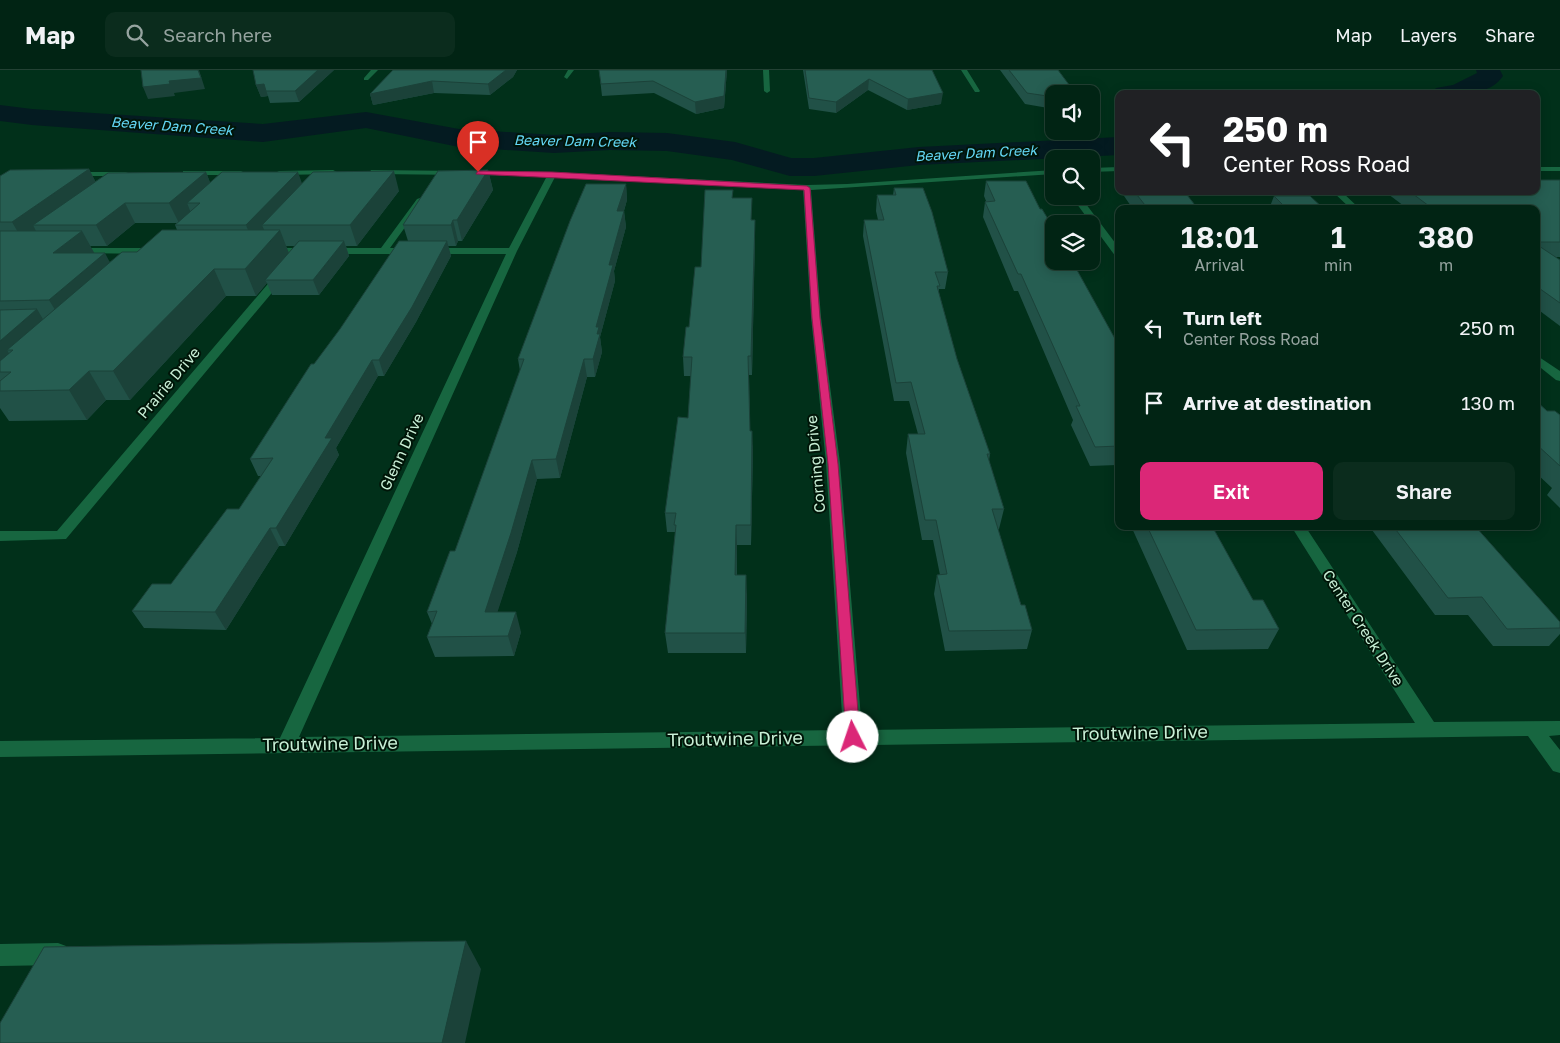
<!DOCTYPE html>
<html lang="en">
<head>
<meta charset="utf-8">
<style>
	:root { --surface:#012414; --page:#0b2c1d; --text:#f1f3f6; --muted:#96a4a0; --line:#234134; --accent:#db2777 }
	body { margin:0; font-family:"Golos Text",sans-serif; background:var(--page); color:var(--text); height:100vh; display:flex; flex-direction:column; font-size:19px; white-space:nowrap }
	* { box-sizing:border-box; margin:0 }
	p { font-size:16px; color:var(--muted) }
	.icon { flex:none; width:28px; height:28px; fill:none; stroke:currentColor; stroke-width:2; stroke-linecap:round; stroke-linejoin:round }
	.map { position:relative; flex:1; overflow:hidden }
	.sheet { position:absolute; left:1115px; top:135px; width:425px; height:325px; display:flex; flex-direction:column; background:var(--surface); border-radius:10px; box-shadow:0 2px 12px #0003,0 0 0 1px var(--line) }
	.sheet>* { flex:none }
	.hud { position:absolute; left:1115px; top:20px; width:425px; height:105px; border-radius:10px; box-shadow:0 2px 12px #0003,0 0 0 1px var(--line); background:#202124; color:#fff; overflow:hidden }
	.tools { position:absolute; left:1045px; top:15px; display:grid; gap:10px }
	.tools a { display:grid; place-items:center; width:55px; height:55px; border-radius:10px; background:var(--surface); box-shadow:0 2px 12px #0003,0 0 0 1px var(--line); font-size:25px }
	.pin { position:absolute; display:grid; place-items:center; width:42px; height:42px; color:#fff; margin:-51px -21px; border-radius:50% 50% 50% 0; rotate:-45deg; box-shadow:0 0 5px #0007 }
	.pin .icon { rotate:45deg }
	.me { position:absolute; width:55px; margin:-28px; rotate:356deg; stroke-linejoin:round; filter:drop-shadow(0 0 4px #0008) }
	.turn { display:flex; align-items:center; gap:18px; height:105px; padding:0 25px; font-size:22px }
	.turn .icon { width:65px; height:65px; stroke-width:2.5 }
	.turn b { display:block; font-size:35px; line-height:42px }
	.eta { display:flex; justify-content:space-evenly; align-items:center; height:85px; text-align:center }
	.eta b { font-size:30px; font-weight:600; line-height:35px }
	.cta { display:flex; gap:10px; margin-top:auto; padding:10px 25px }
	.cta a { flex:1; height:58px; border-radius:10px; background:var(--accent); color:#fff; font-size:20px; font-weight:600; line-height:58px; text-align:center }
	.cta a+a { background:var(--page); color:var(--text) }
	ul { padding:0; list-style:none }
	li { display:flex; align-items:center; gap:15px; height:75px; padding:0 25px }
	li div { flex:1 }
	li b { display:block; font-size:19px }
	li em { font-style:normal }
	header { display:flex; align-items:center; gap:30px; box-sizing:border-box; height:70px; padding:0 25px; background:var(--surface); border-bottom:1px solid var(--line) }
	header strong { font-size:24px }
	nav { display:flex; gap:28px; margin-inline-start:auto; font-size:18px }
	.search { width:350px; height:45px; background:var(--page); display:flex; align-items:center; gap:12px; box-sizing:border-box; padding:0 18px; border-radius:10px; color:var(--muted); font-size:19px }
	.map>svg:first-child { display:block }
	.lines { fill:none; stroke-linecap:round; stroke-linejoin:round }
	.river { fill:#041b21; fill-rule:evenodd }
	.minor { fill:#176640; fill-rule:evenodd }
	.wall { fill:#215147; fill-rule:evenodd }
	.shaded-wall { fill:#1b4239 }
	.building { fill:#265e52; stroke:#1b4239 }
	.route { fill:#db2777; stroke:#8e194d }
	.labels { text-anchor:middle; stroke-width:4; stroke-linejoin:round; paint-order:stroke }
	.far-water-label { font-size:14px; font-style:italic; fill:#63d7f5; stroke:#001508 }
	.street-label { font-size:15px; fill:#c8efd6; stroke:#001508 }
	.near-street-label { font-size:18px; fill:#c8efd6; stroke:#001508 }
</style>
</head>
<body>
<header>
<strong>Map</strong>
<div class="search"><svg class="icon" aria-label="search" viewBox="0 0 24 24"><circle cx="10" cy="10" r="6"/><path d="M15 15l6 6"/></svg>Search here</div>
<nav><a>Map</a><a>Layers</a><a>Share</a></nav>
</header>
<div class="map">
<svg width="1560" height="973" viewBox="0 0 1560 973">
	<rect width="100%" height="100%" fill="#01301a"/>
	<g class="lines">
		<path class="river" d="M 1476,0 L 1500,0 L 1503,6 C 1488,28 1455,24 1432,24 L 1436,18 L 1453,15 L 1477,3 Z
			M 0,35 L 32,39 L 263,54 L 366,42 L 459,59 L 554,65 L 610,62 L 667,63 L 735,72 L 791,88 L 814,88 L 919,77 L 1119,67 L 1119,85 L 919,95 L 814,106 L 790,106 L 732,90 L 667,81 L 610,80 L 554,83 L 459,77 L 366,58 L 263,72 L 32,55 L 0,51 Z"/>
		<path class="minor" d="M 371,0 L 378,0 L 368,10 L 364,10 L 364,8 Z
			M 568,0 L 574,0 L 567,9 L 564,7 Z
			M 763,0 L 769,0 L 770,21 L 767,23 L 764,21 Z
			M 961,0 L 967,0 L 980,21 L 979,22 L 975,22 Z
			M 1119,97 L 1119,101 L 1091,102 L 1091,98 Z
			M 1536,97 L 1560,97 L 1560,101 L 1536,101 Z
			M 333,100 L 337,102 L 336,104 L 279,105 L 275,103 L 279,101 Z
			M 371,100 L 552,102 L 807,115 L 847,114 L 1054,100 L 1054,104 L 811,120 L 821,247 L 840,393 L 862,660 L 1415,653 L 1291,456 L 1305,456 L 1434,652 L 1560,651 L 1560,665 L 1549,666 L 1560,680 L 1560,703 L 1553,701 L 1528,666 L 0,687 L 0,671 L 280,668 L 506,184 L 269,184 L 264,181 L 269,178 L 381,178 L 417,129 L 420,128 L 424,131 L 390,178 L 509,178 L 547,106 L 374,104 L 370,102 ZM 555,107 L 803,120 L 811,247 L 826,393 L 843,660 L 299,667 L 517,181 Z
			M 183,101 L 241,101 L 245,103 L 241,105 L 183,105 Z
			M 68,102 L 126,102 L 130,104 L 126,106 L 68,106 Z
			M 1332,121 L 1341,121 L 1360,139 L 1351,139 Z
			M 1071,126 L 1080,126 L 1119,178 L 1119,188 L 1116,187 Z
			M 74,178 L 158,178 L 163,181 L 158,184 L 71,183 L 71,179 Z
			M 282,201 L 287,204 L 286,206 L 66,469 L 0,471 L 0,461 L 57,461 L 278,202 Z
			M 1536,285 L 1560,301 L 1560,311 L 1556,310 L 1536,294 Z
			M 58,873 L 66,876 L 69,884 L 66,892 L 58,895 L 0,896 L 0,874 Z"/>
	</g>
	<path class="wall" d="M 334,0 L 299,32 L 270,33 L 268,26 L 261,27 L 256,15 Z
		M 393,0 L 517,0 L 513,7 L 490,25 L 434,23 L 373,35 L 370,24 Z
		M 599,0 L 727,0 L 724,38 L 696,44 L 654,23 L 602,26 Z
		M 803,0 L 932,0 L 941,34 L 907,40 L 868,20 L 836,43 L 809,39 Z
		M 1000,0 L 1058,0 L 1054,24 L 1054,39 L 1025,34 Z
		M 89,99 L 95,111 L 206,102 L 210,113 L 302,113 L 399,121 L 357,176 L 346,176 L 349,186 L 319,225 L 272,225 L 267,213 L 256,226 L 226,226 L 130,330 L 106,330 L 87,350 L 9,351 L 0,338 L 0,106 ZM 135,153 L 177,153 L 175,155 L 177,160 L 137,182 L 110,192 L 94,183 L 90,176 L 107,176 ZM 286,176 L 295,176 L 289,183 Z
		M 488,100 L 493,120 L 462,171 L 458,171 L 456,176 L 448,176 L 451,186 L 416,252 L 384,306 L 378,306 L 336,378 L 339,385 L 285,476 L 279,476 L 226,560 L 144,558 L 132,541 L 171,514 L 239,439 L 261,406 L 258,406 L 250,389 L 408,171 L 403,155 Z
		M 1540,110 L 1560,110 L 1560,187 L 1555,187 L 1560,190 L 1560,256 L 1536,238 L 1536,139 L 1408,139 L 1388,124 L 1389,121 L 1536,121 Z
		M 986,111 L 1040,139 L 1119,276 L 1119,400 L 1117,395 L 1090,396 L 1071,355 L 1073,350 L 1018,221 L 1014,221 L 983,147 L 985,132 L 986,131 L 984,126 Z
		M 626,114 L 627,130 L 624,141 L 626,157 L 614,201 L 615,211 L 600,267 L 602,282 L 595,307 L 587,307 L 560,408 L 537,409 L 517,482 L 497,542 L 521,562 L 514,586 L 435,587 L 427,567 L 432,554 L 427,542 L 455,481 L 520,301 L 518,289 Z
		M 894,118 L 948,202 L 945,219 L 939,219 L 939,223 L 957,289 L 990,384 L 989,391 L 1004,439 L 999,459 L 998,459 L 1021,535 L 1032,560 L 1027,579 L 945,581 L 934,524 L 937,505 L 940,505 L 933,470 L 922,470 L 906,383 L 908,364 L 918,364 L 909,331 L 894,331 L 863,166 L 864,150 L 878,150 L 876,141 L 877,125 L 893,125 Z
		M 1125,121 L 1184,121 L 1198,139 L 1133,139 L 1124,126 Z
		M 1274,126 L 1324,139 L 1269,139 Z
		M 733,128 L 752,150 L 755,150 L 755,166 L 752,305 L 749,305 L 750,361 L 753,380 L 751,475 L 737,475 L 737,505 L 747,525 L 746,583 L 668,583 L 665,563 L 675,465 L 675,462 L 667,462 L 665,443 L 688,348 L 691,306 L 684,306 L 683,287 L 701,197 Z
		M 1536,331 L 1547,341 L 1560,345 L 1560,438 L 1547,425 L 1552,418 L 1536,403 Z
		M 1131,456 L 1212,456 L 1253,530 L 1279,559 L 1268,579 L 1187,580 Z
		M 1369,456 L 1475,456 L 1560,552 L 1560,564 L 1549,576 L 1493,576 L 1468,545 L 1435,545 Z"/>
	<path class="shaded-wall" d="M 199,0 L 205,19 L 174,23 L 175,26 L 148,29 L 143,17 L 169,11 Z
		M 318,0 L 334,0 L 299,32 L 295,21 Z
		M 506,0 L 517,0 L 513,7 L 490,25 L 488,14 Z
		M 726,0 L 727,0 L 724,38 L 696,44 L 695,32 Z
		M 869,9 L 868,20 L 836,43 L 836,32 Z
		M 432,11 L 434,23 L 373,35 L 370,24 Z
		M 264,14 L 268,26 L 261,27 L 256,15 Z
		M 943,23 L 941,34 L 907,40 L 908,29 Z
		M 89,99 L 101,122 L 33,155 L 39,167 L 26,176 L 12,152 Z
		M 488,100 L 493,120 L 462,171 L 457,150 Z
		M 394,101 L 399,121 L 357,176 L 350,155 Z
		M 206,102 L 214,122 L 187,133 L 191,143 L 179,153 L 169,133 Z
		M 298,102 L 305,122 L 262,155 L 266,164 L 254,176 L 246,155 Z
		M 626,114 L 627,130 L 619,157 L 617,141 Z
		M 125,133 L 135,153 L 107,176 L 96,155 Z
		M 624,141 L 626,157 L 614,201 L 615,211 L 600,267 L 602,282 L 595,307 L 593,289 L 596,257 L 609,195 Z
		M 453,150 L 458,171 L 456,176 L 451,155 Z
		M 755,150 L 755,166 L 752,305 L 751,286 Z
		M 280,160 L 290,186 L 265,210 L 267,213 L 256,226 L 245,199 Z
		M 82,161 L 96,186 L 53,183 Z
		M 344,171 L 349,186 L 319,225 L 313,210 Z
		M 447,171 L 451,186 L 416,252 L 384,306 L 379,290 Z
		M 105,183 L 118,208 L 65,256 L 49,230 Z
		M 214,199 L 226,226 L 130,330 L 113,301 Z
		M 37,239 L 53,266 L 13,280 L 7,280 L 18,298 L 11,302 L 0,300 L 0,271 Z
		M 584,289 L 587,307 L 560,408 L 556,389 Z
		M 372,290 L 378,306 L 336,378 L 339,385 L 285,476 L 276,458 L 325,368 Z
		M 89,301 L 106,330 L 87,350 L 69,320 Z
		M 752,361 L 753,380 L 751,475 L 751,455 Z
		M 532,390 L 537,409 L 517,482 L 491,562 L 485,542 Z
		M 736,455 L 737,475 L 736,525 L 735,505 Z
		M 270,458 L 279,476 L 226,560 L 215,542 Z
		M 746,505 L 747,525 L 746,583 L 745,563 Z
		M 516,542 L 521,562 L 514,586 L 508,566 Z
		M 466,871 L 481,899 L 465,973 L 442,973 Z"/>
	<path class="building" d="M 141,0 L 198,0 L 201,8 L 169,11 L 170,14 L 143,17 Z
		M 253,0 L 318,0 L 295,21 L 266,21 L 264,14 L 256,15 Z
		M 393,0 L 506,0 L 488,14 L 432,11 L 370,24 Z
		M 599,0 L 726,0 L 724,26 L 695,32 L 653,11 L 601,14 Z
		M 805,0 L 932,0 L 943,23 L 908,29 L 869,9 L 836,32 L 809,28 Z
		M 1009,0 L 1058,0 L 1076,24 L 1054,24 L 1054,27 L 1027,23 Z
		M 89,99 L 12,152 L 0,152 L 0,106 L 10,100 Z
		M 488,100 L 457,150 L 453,150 L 451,155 L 403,155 L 438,101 Z
		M 394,101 L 350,155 L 262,155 L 313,102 Z
		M 206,102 L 169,133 L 125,133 L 96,155 L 33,155 L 108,103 Z
		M 222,102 L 298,102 L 246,155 L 175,155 L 200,133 L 187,133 Z
		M 1536,108 L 1540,110 L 1560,110 L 1560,172 L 1536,172 L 1536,139 L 1433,139 L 1409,121 L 1536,121 Z
		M 986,111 L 1026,111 L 1040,139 L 1042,139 L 1054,159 L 1054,191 L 1072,191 L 1119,276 L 1119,376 L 1095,377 L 1076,336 L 1080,336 L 1021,204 L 1018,204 L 985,132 L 995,131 Z
		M 586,114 L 626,114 L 617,141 L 624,141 L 609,195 L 613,195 L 596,257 L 599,257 L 597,264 L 600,264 L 593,289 L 584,289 L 556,389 L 532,390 L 511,463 L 485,542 L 516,542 L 508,566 L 427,567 L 437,541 L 427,542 L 450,481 L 455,481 L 524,289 L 518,289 L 570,151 Z
		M 894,118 L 923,118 L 932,142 L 948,202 L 935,202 L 940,216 L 937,216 L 957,289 L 990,384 L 987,384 L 1004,439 L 992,439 L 1021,535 L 1025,535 L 1032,560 L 949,561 L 937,505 L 947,504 L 936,450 L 925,450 L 908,364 L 925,364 L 911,312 L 896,313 L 864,150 L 884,150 L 877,125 L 896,125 Z
		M 705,120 L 733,120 L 732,128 L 752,128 L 751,150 L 755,150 L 751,286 L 748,286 L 750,361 L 752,361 L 751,455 L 736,455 L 735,505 L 746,505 L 745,563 L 665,563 L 676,455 L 674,455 L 676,443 L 665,443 L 678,347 L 688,348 L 692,287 L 683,287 L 686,257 L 689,257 L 695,197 L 701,197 Z
		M 1134,121 L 1184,121 L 1198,139 L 1148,139 Z
		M 1274,126 L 1310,126 L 1324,139 L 1287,139 Z
		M 162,160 L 280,160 L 245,199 L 214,199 L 113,301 L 89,301 L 69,320 L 0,321 L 0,311 L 11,302 L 0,302 L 0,291 L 13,280 L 7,280 L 122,182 L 137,182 Z
		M 0,161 L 82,161 L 53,183 L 105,183 L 49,230 L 0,231 Z
		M 299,171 L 344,171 L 313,210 L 265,210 Z
		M 399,171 L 447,171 L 412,237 L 379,290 L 372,290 L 325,368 L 332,368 L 276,458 L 270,458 L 215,542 L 132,541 L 152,514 L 171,514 L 227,439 L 239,439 L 273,388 L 250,389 L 311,294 L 314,294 L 340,259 Z
		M 1536,174 L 1560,190 L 1560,233 L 1536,216 Z
		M 37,239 L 0,271 L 0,240 Z
		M 1536,331 L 1547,341 L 1555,341 L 1560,345 L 1560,396 L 1536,374 Z
		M 1147,456 L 1212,456 L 1253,530 L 1263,530 L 1279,559 L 1196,560 Z
		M 1393,456 L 1475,456 L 1560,552 L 1560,558 L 1507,559 L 1482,527 L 1448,528 Z
		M 466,871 L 442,973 L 0,973 L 0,953 L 44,877 Z"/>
	<path class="route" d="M 478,101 L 552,102 L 807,116 L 810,118 L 820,248 L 838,394 L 860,667 L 858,671 L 853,673 L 848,671 L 846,667 L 828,394 L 812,248 L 804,120 L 476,104 Z"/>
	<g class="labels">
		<g class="far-water-label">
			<text transform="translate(172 56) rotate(4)" y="5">Beaver Dam Creek</text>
			<text transform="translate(575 71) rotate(1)" y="5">Beaver Dam Creek</text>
			<text transform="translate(976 83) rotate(-3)" y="5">Beaver Dam Creek</text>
		</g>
		<g class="street-label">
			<text transform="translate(169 313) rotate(-50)" y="5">Prairie Drive</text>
			<text transform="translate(402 382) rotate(-65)" y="5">Glenn Drive</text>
			<text transform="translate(816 394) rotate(-95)" y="5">Corning Drive</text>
			<text transform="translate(1363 558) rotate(57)" y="5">Center Creek Drive</text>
		</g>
		<g class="near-street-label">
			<text transform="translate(1140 663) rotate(-1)" y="6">Troutwine Drive</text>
			<text transform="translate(735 669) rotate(-1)" y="6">Troutwine Drive</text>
			<text transform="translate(330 674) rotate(-1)" y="6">Troutwine Drive</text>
		</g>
	</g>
</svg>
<div class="tools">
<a><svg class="icon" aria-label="sound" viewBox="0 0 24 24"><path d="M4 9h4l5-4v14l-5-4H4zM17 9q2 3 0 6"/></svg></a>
<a><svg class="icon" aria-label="search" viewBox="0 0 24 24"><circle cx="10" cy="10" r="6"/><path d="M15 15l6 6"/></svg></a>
<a><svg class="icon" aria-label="layers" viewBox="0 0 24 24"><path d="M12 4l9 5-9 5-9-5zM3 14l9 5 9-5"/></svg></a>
</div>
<div class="pin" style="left:478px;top:102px;background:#d93025"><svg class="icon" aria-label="arrive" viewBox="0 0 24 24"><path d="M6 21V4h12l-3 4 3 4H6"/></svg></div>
<svg class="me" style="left:853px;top:667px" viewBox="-20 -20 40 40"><circle r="19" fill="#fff"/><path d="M0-13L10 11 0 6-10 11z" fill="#db2777"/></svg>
<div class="hud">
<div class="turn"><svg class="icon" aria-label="left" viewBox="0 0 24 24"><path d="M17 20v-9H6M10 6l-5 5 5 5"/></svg><div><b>250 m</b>Center Ross Road</div></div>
</div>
<section class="sheet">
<div class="eta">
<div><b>18:01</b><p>Arrival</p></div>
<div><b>1</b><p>min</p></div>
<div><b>380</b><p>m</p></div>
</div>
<ul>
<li><svg class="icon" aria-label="left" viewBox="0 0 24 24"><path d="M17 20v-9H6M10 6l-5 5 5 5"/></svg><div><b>Turn left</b><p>Center Ross Road</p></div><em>250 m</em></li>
<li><svg class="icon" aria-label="arrive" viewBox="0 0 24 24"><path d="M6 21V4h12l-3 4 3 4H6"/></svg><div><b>Arrive at destination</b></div><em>130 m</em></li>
</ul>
<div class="cta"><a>Exit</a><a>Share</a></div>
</section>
</div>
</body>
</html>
